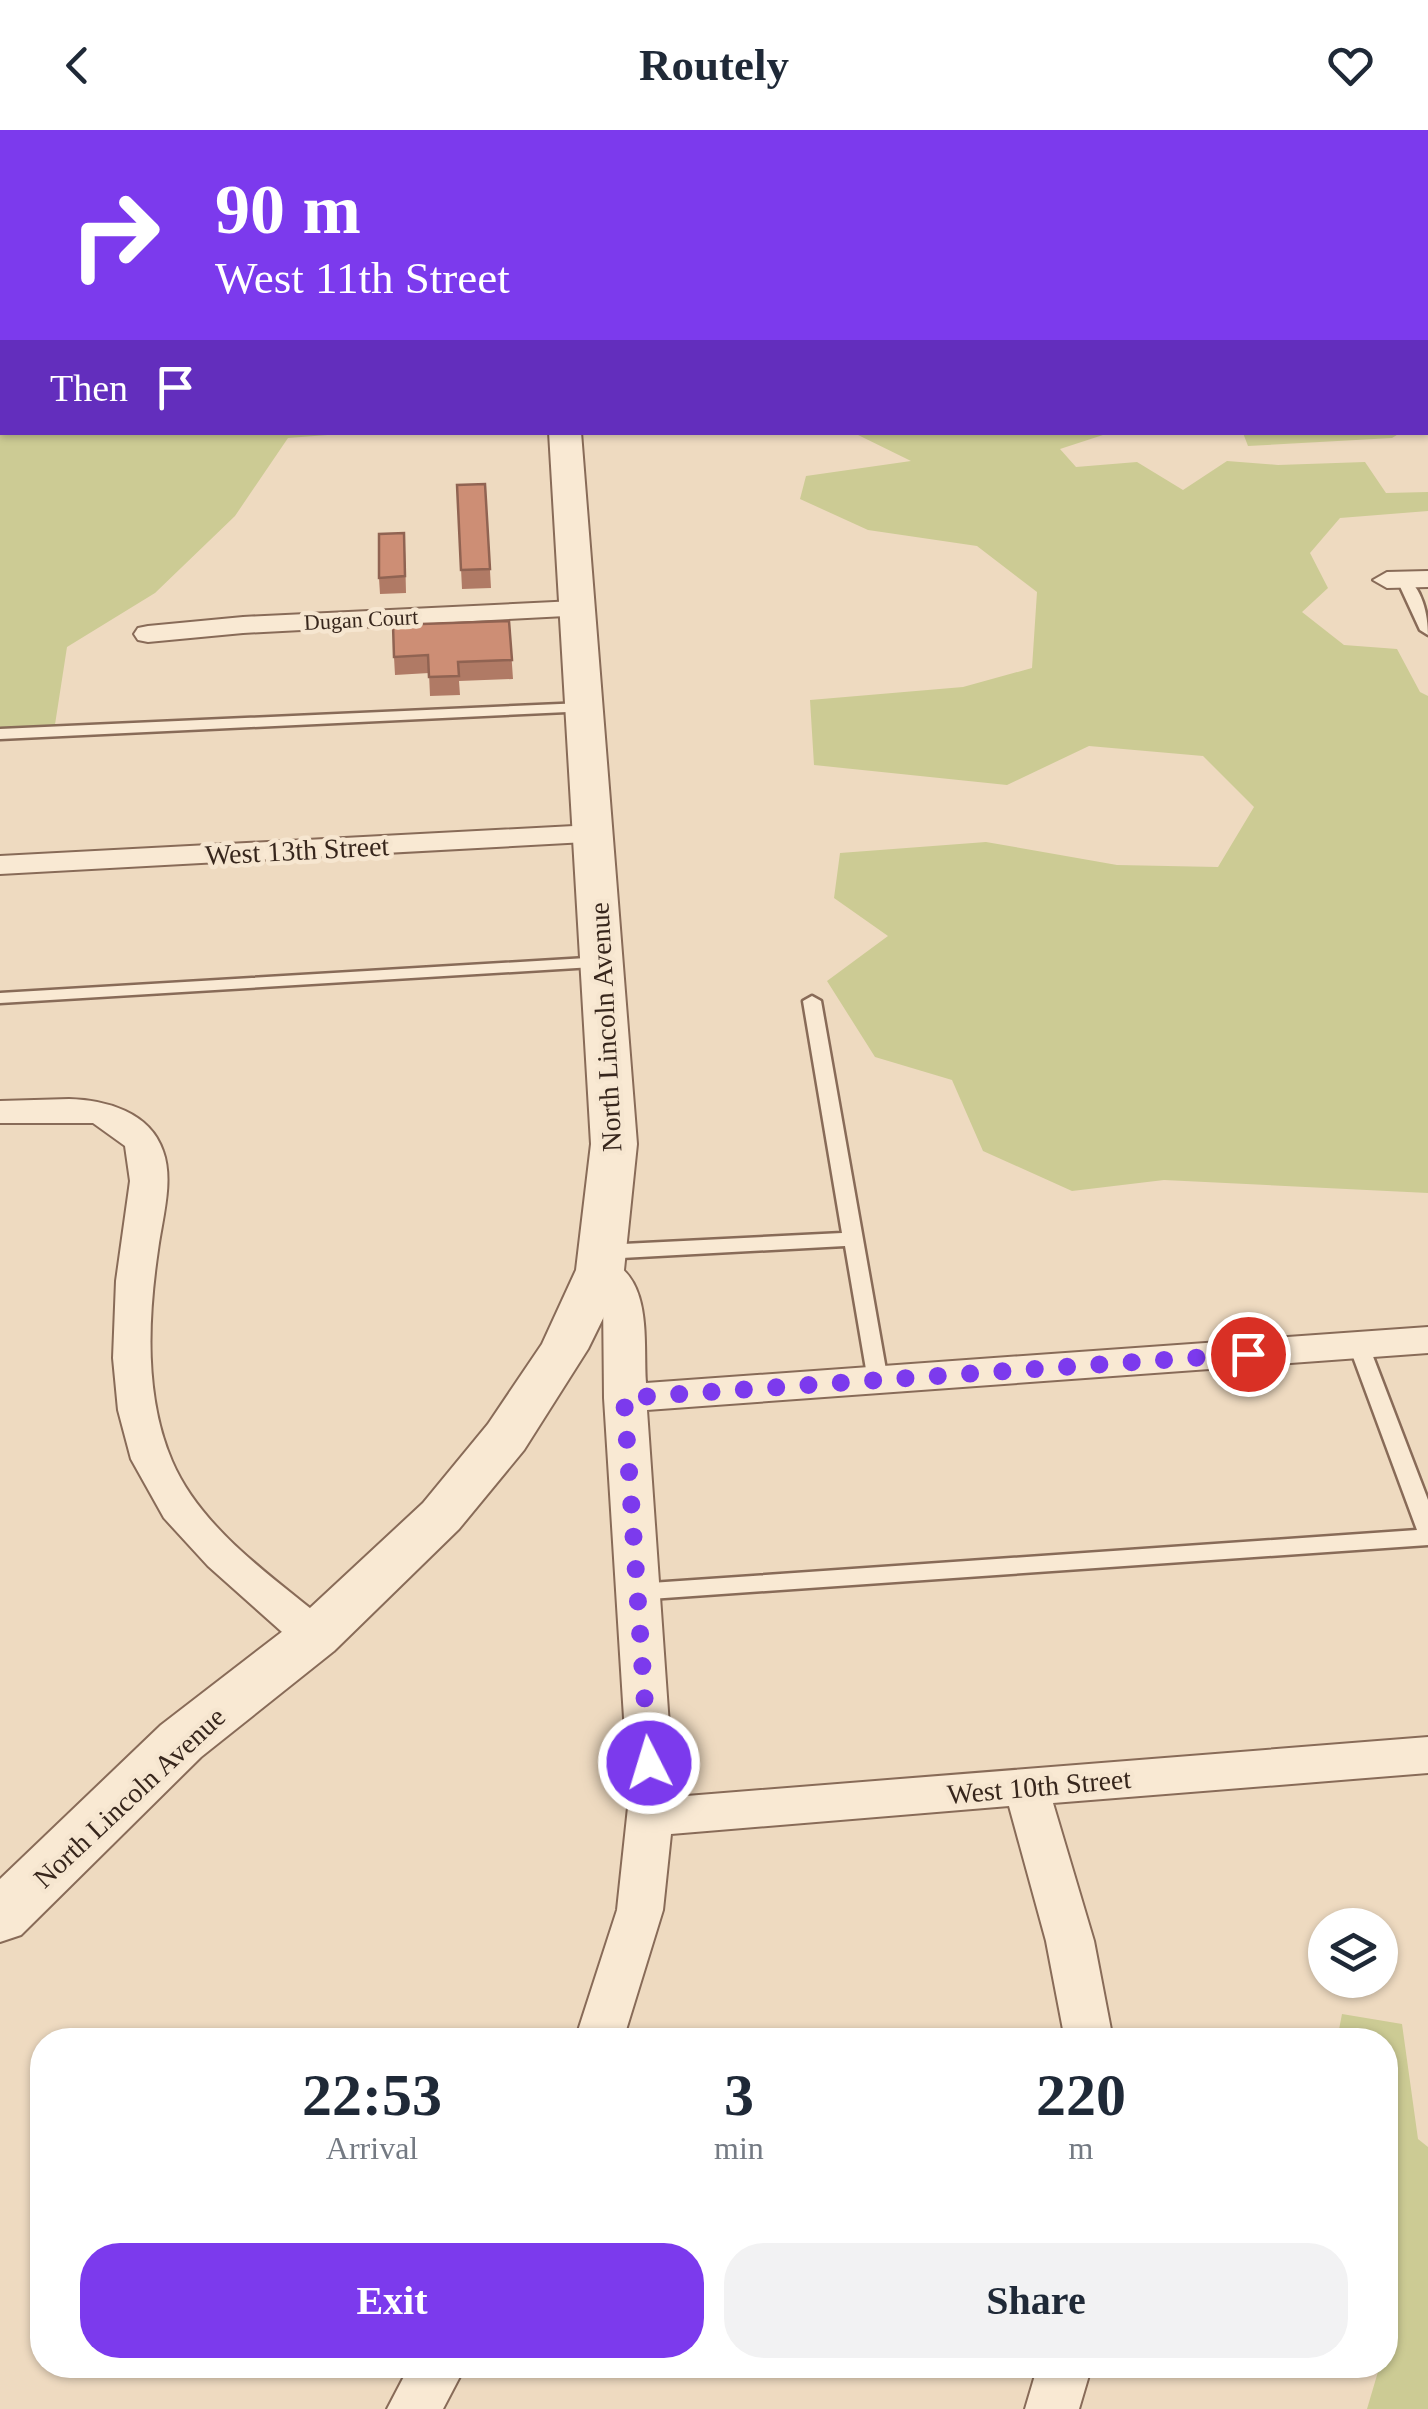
<!DOCTYPE html>
<html lang="en">
<head>
<meta charset="utf-8">
<style>
	:root { --surface:#fff; --page:#f2f2f3; --text:#1f2937; --muted:#747a83; --accent:#7c3aed }
	body { margin:0; font-family:"Times New Roman",serif; background:var(--page); color:var(--text); height:100vh; display:flex; flex-direction:column; font-size:38px; white-space:nowrap }
	* { box-sizing:border-box; margin:0 }
	p { font-size:32px; color:var(--muted) }
	.icon { flex:none; width:55px; height:55px; fill:none; stroke:currentColor; stroke-width:2; stroke-linecap:round; stroke-linejoin:round }
	.map { position:relative; flex:1; overflow:hidden }
	.side { position:absolute; left:30px; top:1898px; width:1368px; height:350px; display:flex; flex-direction:column; background:var(--surface); border-radius:40px; box-shadow:0 2px 8px #0004 }
	.side>* { flex:none }
	.guide { position:absolute; left:0px; top:0px; width:1430px; height:305px; box-shadow:0 2px 8px #0004; background:#7c3aed; color:#fff; overflow:hidden }
	.controls { position:absolute; left:1308px; top:1778px; display:grid; gap:20px }
	.controls a { display:grid; place-items:center; width:90px; height:90px; border-radius:50%; background:var(--surface); box-shadow:0 2px 8px #0004; font-size:50px }
	.pin { position:absolute; display:grid; place-items:center; width:85px; height:85px; color:#fff; margin:-42px; border:5px solid #fff; border-radius:50%; box-shadow:0 2px 10px #0007 }
	.me { position:absolute; width:110px; margin:-55px; rotate:355deg; stroke-linejoin:round; filter:drop-shadow(0 0 8px #0008) }
	.turn { display:flex; align-items:center; gap:35px; height:210px; padding:0 50px; font-size:45px }
	.turn .icon { width:130px; height:130px; stroke-width:2.5 }
	.turn b { display:block; font-size:70px; line-height:85px }
	.then { display:flex; align-items:center; height:95px; padding:0 50px; background:#0003; gap:20px; font-size:38px }
	.eta { display:flex; justify-content:space-evenly; align-items:center; height:170px; text-align:center }
	.eta b { font-size:60px; font-weight:600; line-height:70px }
	.primary-button { display:flex; gap:20px; margin-top:auto; padding:20px 50px }
	.primary-button a { flex:1; height:115px; border-radius:40px; background:var(--accent); color:#fff; font-size:40px; font-weight:600; line-height:115px; text-align:center }
	.primary-button a+a { background:var(--page); color:var(--text) }
	header { display:flex; justify-content:space-between; align-items:center; height:130px; padding:0 50px; background:var(--surface); font-size:45px; font-weight:600 }
	.map>svg:first-child { display:block }
	.green { fill:#cccb94 }
	.lines { fill:none; stroke-linecap:round; stroke-linejoin:round }
	.service-casing { stroke:#886b58; stroke-width:5 }
	.minor-casing { stroke:#886b58; stroke-width:4 }
	.tertiary-casing { stroke:#886b58; stroke-width:4 }
	.service { fill:#f9e9d3; fill-rule:evenodd }
	.minor { fill:#f9e9d3; fill-rule:evenodd }
	.tertiary { fill:#f9e9d3; fill-rule:evenodd }
	.wall { fill:#b07a65 }
	.building { fill:#cd8e75; stroke:#906352; stroke-width:2.5 }
	.route { stroke:#7c3aed; stroke-width:18; stroke-dasharray:0 32.4 }
	.labels { text-anchor:middle; stroke-width:9; stroke-linejoin:round; paint-order:stroke }
	.far-street-label { font-size:22px; fill:#37261c; stroke:#f6e6d0 }
	.street-label { font-size:28px; fill:#37261c; stroke:#f6e6d0 }
</style>
</head>
<body>
<header><svg class="icon" aria-label="back" viewBox="0 0 24 24"><path d="M15 5l-7 7 7 7"/></svg>Routely<svg class="icon" aria-label="heart" viewBox="0 0 24 24"><path d="M12 20l-8-8c-3-5 5-10 8-4 3-6 11-1 8 4z"/></svg></header>
<div class="map">
<svg width="1428" height="2279" viewBox="0 0 1428 2279">
	<rect width="100%" height="100%" fill="#eedac0"/>
	<path class="green" d="M 0,106 L 2,302 L 354,303 L 288,308 L 235,386 L 155,463 L 67,517 L 54,601 L 0,604 Z
		M 854,303 L 1103,303 L 1106,304 L 1060,319 L 1076,337 L 1137,332 L 1183,360 L 1227,331 L 1278,335 L 1365,332 L 1386,363 L 1428,362 L 1428,381 L 1340,388 L 1310,423 L 1328,458 L 1302,482 L 1344,515 L 1397,519 L 1420,562 L 1428,566 L 1428,1063 L 1164,1050 L 1072,1061 L 983,1021 L 952,950 L 875,927 L 827,851 L 888,806 L 834,768 L 840,723 L 986,712 L 1117,735 L 1218,737 L 1254,677 L 1203,626 L 1089,616 L 1007,655 L 814,635 L 810,570 L 963,557 L 1032,538 L 1037,462 L 977,416 L 868,400 L 800,369 L 806,346 L 911,331 Z
		M 1243,303 L 1400,303 L 1392,308 L 1248,316 Z
		M 1342,1884 L 1402,1894 L 1418,2009 L 1428,2017 L 1428,2279 L 1367,2279 L 1380,2235 L 1385,2235 L 1385,1910 L 1337,1910 Z"/>
	<g class="lines">
		<defs>
			<path id="service" d="M 1213,0 L 1225,0 L 1227,2 L 1215,2 Z
				M 1404,446 C 1422,457 1428,484 1428,505 L 1420,500 L 1397,450 Z
				M 583,573 L 589,575 L 589,581 L 0,609 L 0,599 Z
				M 603,827 L 612,832 L 609,836 L 0,873 L 0,863 Z
				M 812,866 L 821,871 L 888,1251 L 878,1258 L 868,1251 L 845,1116 L 603,1129 L 593,1122 L 603,1115 L 842,1103 L 803,871 Z
				M 1359,1209 L 1369,1216 L 1428,1370 L 1428,1415 L 636,1470 L 628,1468 L 625,1462 L 628,1456 L 636,1454 L 1417,1400 L 1349,1216 Z"/>
			<path id="minor" d="M 1069,0 L 1091,0 L 1092,2 L 1071,2 Z
				M 1428,441 L 1428,457 L 1387,458 L 1373,450 L 1387,442 Z
				M 575,471 L 589,479 L 585,485 L 243,503 L 148,512 L 138,510 L 134,504 L 138,498 L 148,496 L 243,487 Z
				M 593,695 L 604,697 L 609,704 L 604,711 L 0,744 L 0,726 Z
				M 69,969 C 106,970 150,982 163,1021 C 174,1051 162,1089 158,1120 C 148,1188 144,1266 172,1331 C 201,1399 275,1449 330,1494 L 336,1506 L 330,1518 L 315,1522 L 300,1518 L 208,1436 L 164,1388 L 131,1329 L 118,1280 L 113,1228 L 116,1151 L 130,1051 L 125,1016 L 93,993 L 0,993 L 0,971 Z
				M 600,1127 C 654,1142 643,1209 646,1253 L 1428,1197 L 1428,1223 L 647,1280 L 674,1667 L 1428,1607 L 1428,1643 L 1053,1673 L 1094,1811 L 1113,1910 L 1065,1910 L 1046,1811 L 1009,1676 L 671,1704 L 663,1780 L 623,1910 L 575,1910 L 617,1780 L 629,1668 L 604,1268 L 603,1166 L 581,1140 L 587,1131 Z
				M 410,2235 L 466,2235 L 443,2279 L 387,2279 Z
				M 1038,2235 L 1092,2235 L 1079,2279 L 1025,2279 Z"/>
			<path id="tertiary" d="M 532,0 L 558,0 L 558,2 L 532,2 Z
				M 1384,0 L 1411,0 L 1412,2 L 1385,2 Z
				M 549,302 L 581,302 L 637,1014 L 624,1140 L 615,1164 L 588,1219 L 524,1320 L 459,1399 L 334,1521 L 201,1627 L 21,1805 L 0,1812 L 0,1749 L 161,1595 L 296,1491 L 423,1373 L 488,1294 L 542,1214 L 576,1140 L 591,1014 Z"/>
		</defs>
		<use href="#service" class="service-casing"/>
		<use href="#minor" class="minor-casing"/>
		<use href="#tertiary" class="tertiary-casing"/>
		<use href="#service" class="service"/>
		<use href="#minor" class="minor"/>
		<use href="#tertiary" class="tertiary"/>
	</g>
	<path class="wall" d="M 5,0 L 488,0 L 489,2 L 3,2 Z
		M 485,354 L 491,458 L 462,459 L 457,355 Z
		M 405,420 L 406,463 L 380,464 L 379,448 Z
		M 509,491 L 513,549 L 459,551 L 460,565 L 430,566 L 429,543 L 395,545 L 394,527 Z"/>
	<path class="building" d="M 5,0 L 300,0 L 300,2 L 8,2 L 3,1 Z
		M 597,0 L 900,0 L 900,2 L 597,2 Z
		M 485,354 L 490,439 L 461,440 L 457,355 Z
		M 404,403 L 405,446 L 379,448 L 379,404 Z
		M 509,491 L 512,530 L 458,532 L 459,546 L 429,547 L 428,525 L 394,527 L 393,495 Z"/>
	<g class="lines">
		<path class="route" d="M 649,1633 L 624,1268 L 1248,1224"/>
	</g>
	<g class="labels">
		<g class="far-street-label">
			<text transform="translate(361 489) rotate(-3)" y="8">Dugan Court</text>
		</g>
		<g class="street-label">
			<text transform="translate(297 720) rotate(-3)" y="10">West 13th Street</text>
			<text transform="translate(605 897) rotate(-93)" y="10">North Lincoln Avenue</text>
			<text transform="translate(1039 1656) rotate(-5)" y="10">West 10th Street</text>
			<text transform="translate(129 1667) rotate(-43)" y="10">North Lincoln Avenue</text>
		</g>
	</g>
</svg>
<div class="controls">
<a><svg class="icon" aria-label="layers" viewBox="0 0 24 24"><path d="M12 4l9 5-9 5-9-5zM3 14l9 5 9-5"/></svg></a>
</div>
<div class="pin" style="left:1248px;top:1224px;background:#d93025"><svg class="icon" aria-label="arrive" viewBox="0 0 24 24"><path d="M6 21V4h12l-3 4 3 4H6"/></svg></div>
<svg class="me" style="left:649px;top:1633px" viewBox="-20 -20 40 40"><circle r="17" fill="#7c3aed" stroke="#fff" stroke-width="3"/><path d="M0-11L8 9 0 5-8 9z" fill="#fff"/></svg>
<div class="guide">
<div class="turn"><svg class="icon" aria-label="right" viewBox="0 0 24 24"><path d="M7 20v-9h11M14 6l5 5-5 5"/></svg><div><b>90 m</b>West 11th Street</div></div>
<div class="then">Then<svg class="icon" aria-label="arrive" viewBox="0 0 24 24"><path d="M6 21V4h12l-3 4 3 4H6"/></svg></div>
</div>
<section class="side">
<div class="eta">
<div><b>22:53</b><p>Arrival</p></div>
<div><b>3</b><p>min</p></div>
<div><b>220</b><p>m</p></div>
</div>
<div class="primary-button"><a>Exit</a><a>Share</a></div>
</section>
</div>
</body>
</html>
